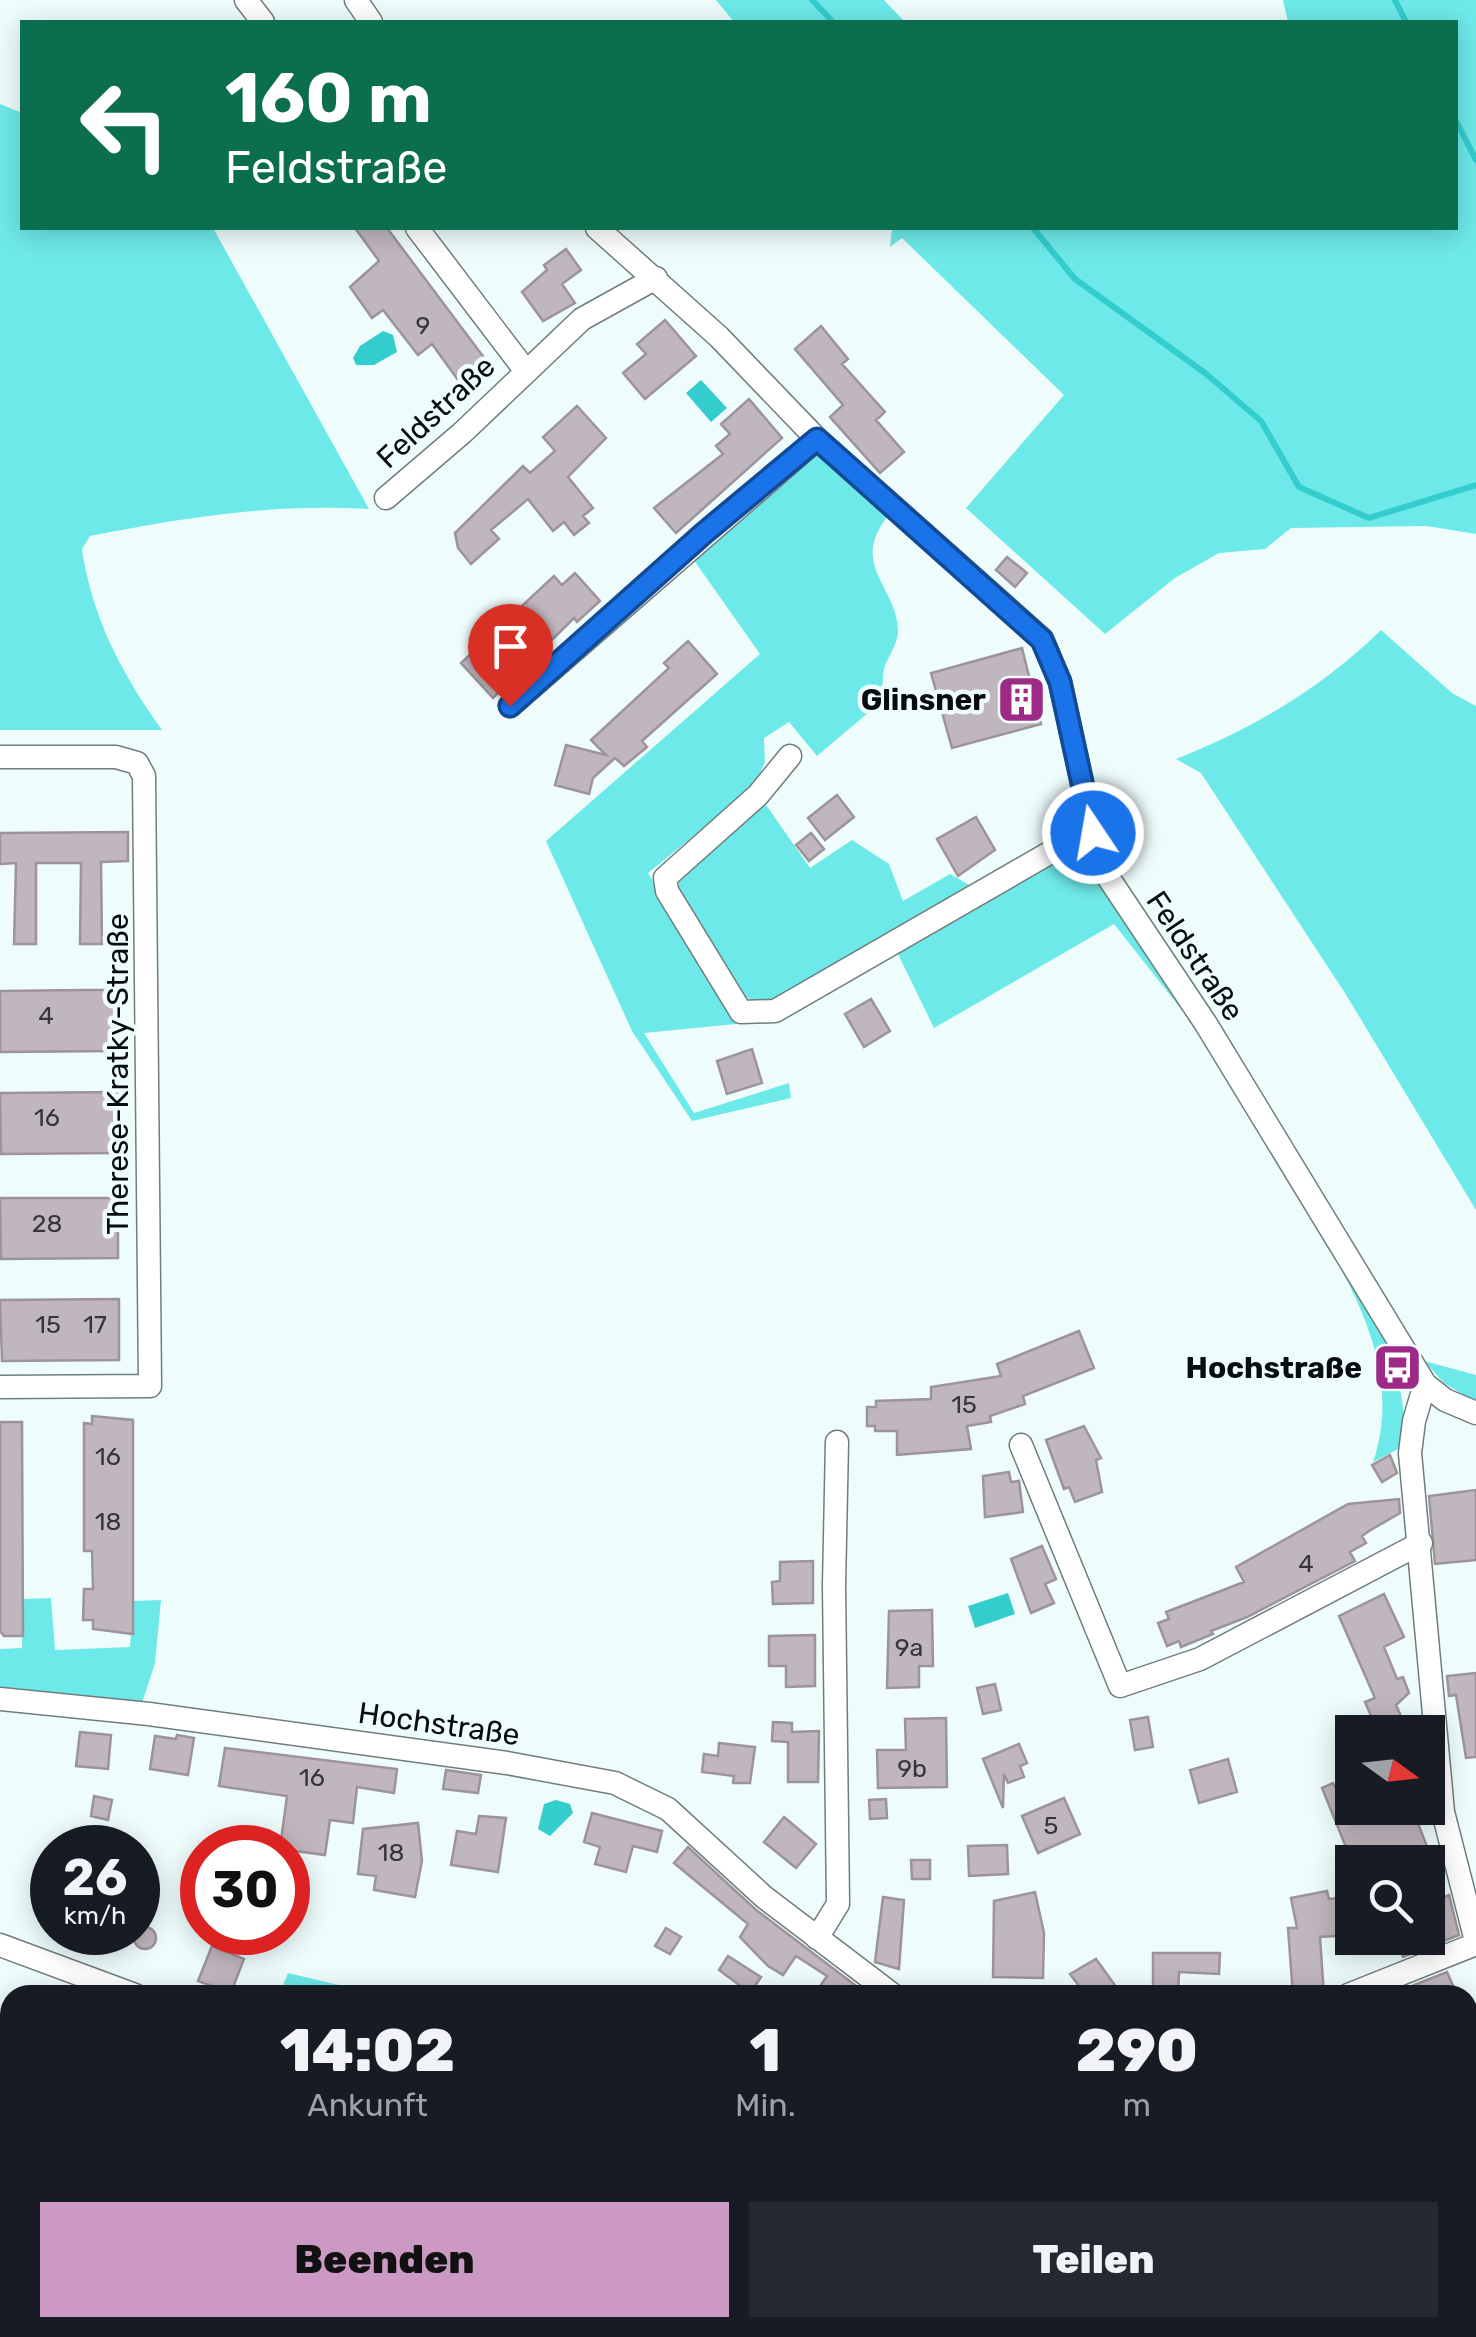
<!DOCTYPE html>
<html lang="de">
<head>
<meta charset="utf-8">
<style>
	:root { --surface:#171b24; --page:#242831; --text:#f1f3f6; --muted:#9ea1a6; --accent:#cb99c4 }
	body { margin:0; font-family:Rubik,sans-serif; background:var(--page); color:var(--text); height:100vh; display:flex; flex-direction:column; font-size:38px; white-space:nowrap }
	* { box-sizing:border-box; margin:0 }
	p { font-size:32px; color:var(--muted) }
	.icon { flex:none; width:55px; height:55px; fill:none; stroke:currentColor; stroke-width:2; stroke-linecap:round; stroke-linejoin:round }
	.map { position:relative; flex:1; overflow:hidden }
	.side { position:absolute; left:0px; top:1985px; width:1478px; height:352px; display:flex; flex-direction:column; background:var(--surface); border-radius:30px 30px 0 0; box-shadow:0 5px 25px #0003 }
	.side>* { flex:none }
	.top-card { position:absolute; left:20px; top:20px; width:1438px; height:210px; border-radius:0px; box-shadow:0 5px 25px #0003; background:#0b6e4f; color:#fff; overflow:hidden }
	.needle { width:65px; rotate:105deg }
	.fabs { position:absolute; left:1335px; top:1715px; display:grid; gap:20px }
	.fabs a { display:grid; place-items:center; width:110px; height:110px; border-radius:0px; background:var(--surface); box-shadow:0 5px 25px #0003; font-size:50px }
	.speed { position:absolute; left:30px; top:1825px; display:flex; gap:20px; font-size:50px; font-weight:700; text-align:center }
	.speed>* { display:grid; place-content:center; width:130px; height:130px; border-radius:50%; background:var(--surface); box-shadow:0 5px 25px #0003; line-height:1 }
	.speed small { font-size:25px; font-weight:400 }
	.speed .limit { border:15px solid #d22; background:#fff; color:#111 }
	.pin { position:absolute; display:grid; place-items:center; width:85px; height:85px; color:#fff; margin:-102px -42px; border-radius:50% 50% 50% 0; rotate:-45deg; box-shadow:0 0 10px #0007 }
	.pin .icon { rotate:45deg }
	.me { position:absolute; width:110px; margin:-55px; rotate:348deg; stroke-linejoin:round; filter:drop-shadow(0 0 8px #0008) }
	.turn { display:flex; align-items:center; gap:35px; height:210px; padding:0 40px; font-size:45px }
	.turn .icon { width:130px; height:130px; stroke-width:2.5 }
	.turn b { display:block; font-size:70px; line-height:85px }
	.eta { display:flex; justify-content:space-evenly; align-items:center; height:170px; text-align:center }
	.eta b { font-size:60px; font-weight:800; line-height:70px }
	.action { display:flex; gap:20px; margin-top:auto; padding:20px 40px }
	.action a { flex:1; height:115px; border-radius:0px; background:var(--accent); color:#111; font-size:40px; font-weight:800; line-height:115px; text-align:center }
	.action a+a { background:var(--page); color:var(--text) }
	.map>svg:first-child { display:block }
	.green { fill:#6ee9e9 }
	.water { fill:#33cdce }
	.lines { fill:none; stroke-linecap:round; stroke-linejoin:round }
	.stream { stroke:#33cdce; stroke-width:6 }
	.building { fill:#c0b6bd; stroke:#9d939a; stroke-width:2.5 }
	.minor-casing { stroke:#707d7d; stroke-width:25 }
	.tertiary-casing { stroke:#707d7d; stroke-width:30 }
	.minor { stroke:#fff; stroke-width:22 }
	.tertiary { stroke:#fff; stroke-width:28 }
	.route-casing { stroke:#114b97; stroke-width:25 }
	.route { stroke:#1a73e8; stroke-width:18 }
	.labels { text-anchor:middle; stroke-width:9; stroke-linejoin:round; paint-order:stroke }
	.number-label { font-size:25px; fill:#363638 }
	.street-label { font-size:30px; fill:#080c0c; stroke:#eefdfc }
	.poi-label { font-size:30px; font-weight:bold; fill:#080c0c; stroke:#eefdfc; text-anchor:end }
</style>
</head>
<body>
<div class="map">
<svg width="1476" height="2337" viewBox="0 0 1476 2337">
	<rect width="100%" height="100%" fill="#eefdfc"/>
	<path class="green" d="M 716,0 L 884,0 L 905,22 L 734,22 Z
		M 1283,0 L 1476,0 L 1476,534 L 1427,526 L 1291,528 L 1265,549 L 1219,553 L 1175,578 L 1105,634 L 966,508 L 1064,395 L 902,238 L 890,247 L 892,228 L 1455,228 L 1455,22 L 1288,22 Z
		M 0,104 L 22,113 L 22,228 L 213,228 L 369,509 C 275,503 182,518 90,536 L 82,549 C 92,618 122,674 162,730 L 0,730 Z
		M 817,456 L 828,459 L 888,516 C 848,566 899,587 898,633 C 897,645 887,658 884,669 C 882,679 883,691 882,701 L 817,756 L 789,722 L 764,738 L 765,762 L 753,788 L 648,873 L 736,1024 L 644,1033 L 694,1113 L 789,1083 L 791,1098 L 692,1121 L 632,1031 L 546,841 L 760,654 L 691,556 L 804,458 Z
		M 1381,630 L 1452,693 L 1476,706 L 1476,1210 L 1345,993 L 1201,773 L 1176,759 C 1252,729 1322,688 1381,630 Z
		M 764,802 L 810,868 L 852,840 L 889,864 L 903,901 L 950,874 L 969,885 L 784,997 L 762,1003 L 740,996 L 678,890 L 680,870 Z
		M 1086,843 L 1126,926 L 1196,1028 L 1114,924 L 934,1028 L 898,954 Z
		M 1271,1154 C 1328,1240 1412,1338 1404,1446 L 1373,1462 C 1411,1351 1325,1244 1271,1154 Z
		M 1424,1361 L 1476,1375 L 1476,1402 L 1444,1383 Z
		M 51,1598 L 55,1650 L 130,1647 L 133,1601 L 161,1600 L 155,1663 L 142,1703 L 0,1691 L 0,1649 L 22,1648 L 23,1599 Z
		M 288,1973 L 381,1995 L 279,1995 Z
		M 1476,2228 L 1476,2306 L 1468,2306 L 1468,2234 Z
		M 424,2328 L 506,2328 L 531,2337 L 421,2337 Z"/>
	<path class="water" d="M 383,331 L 393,335 L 397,352 L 374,365 L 356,365 L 353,358 L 360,346 Z
		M 701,380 L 727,408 L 711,422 L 686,393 Z
		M 1008,1593 L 1015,1614 L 975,1628 L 968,1606 Z
		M 556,1800 L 570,1804 L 573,1813 L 550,1836 L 538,1829 L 544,1804 Z"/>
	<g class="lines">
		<path class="stream" d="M 812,0 L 833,22
			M 1395,0 L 1406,22
			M 1455,119 L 1476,160
			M 1033,228 L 1075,279 L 1205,373 L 1261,421 L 1299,487 L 1369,518 L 1476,485"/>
	</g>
	<path class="building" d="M 355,228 L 387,228 L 494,371 L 466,391 L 432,344 L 418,355 L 383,310 L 372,318 L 350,287 L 379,261 Z
		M 566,249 L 581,270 L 562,284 L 575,303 L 543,321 L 522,292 L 547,270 L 544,265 Z
		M 665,320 L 696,356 L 645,399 L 623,373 L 646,354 L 637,344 Z
		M 821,326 L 848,359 L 842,364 L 885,412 L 876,420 L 904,452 L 880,473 L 830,417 L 843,405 L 795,349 Z
		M 749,399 L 782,438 L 676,533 L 654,508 L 723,454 L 716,446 L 730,434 L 721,424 Z
		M 577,406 L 606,438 L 568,477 L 593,508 L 583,516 L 589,523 L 574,535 L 564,522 L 553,531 L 528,499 L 491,530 L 499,539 L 471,564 L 458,548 L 455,533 L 523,466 L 530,473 L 555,451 L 543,437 Z
		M 1007,557 L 1027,573 L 1015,587 L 996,570 Z
		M 575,573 L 600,601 L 577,622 L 574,618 L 493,698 L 461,663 L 554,576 L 562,585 Z
		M 688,641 L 717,674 L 642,741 L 647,747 L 624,766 L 615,758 L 593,778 L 589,794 L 555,785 L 566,745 L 606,755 L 591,740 L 669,668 L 664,663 Z
		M 1022,648 L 1041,724 L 952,748 L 931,673 Z
		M 837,795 L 854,817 L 825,840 L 808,818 Z
		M 976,817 L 995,850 L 958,876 L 937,839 Z
		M 128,832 L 128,861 L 101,862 L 102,944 L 80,944 L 81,863 L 36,863 L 36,944 L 14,944 L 16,863 L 0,864 L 0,833 Z
		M 811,833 L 824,849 L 809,861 L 796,845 Z
		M 86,990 L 117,990 L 118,1051 L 0,1052 L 0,991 Z
		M 871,999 L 890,1031 L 864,1047 L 845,1014 Z
		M 752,1049 L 762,1083 L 727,1094 L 717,1061 Z
		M 118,1092 L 118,1153 L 1,1154 L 0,1093 Z
		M 0,1198 L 118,1198 L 118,1258 L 1,1259 Z
		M 119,1299 L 119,1360 L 2,1361 L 0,1300 Z
		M 1079,1331 L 1094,1368 L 1023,1396 L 1025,1404 L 990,1416 L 991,1422 L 967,1426 L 971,1449 L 897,1455 L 897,1431 L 875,1431 L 875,1426 L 867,1426 L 867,1407 L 876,1407 L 876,1401 L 931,1399 L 931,1387 L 1001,1376 L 997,1364 Z
		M 92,1416 L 133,1420 L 133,1634 L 93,1629 L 93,1620 L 83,1620 L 84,1589 L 93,1589 L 92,1551 L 84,1551 L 84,1423 L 92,1424 Z
		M 0,1422 L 22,1422 L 23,1636 L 4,1636 L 0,1631 Z
		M 1084,1426 L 1101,1458 L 1096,1460 L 1102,1492 L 1075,1502 L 1069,1487 L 1064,1489 L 1046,1440 Z
		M 1390,1455 L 1397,1473 L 1382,1482 L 1372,1465 Z
		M 1009,1472 L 1011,1482 L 1019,1481 L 1023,1512 L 985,1517 L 983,1476 Z
		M 1476,1490 L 1476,1560 L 1435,1564 L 1429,1496 Z
		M 1399,1499 L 1400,1513 L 1369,1531 L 1362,1536 L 1366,1543 L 1350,1552 L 1355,1561 L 1247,1617 L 1211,1631 L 1213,1634 L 1181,1647 L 1179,1641 L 1167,1646 L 1158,1623 L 1169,1619 L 1166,1612 L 1244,1582 L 1236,1567 L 1348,1504 Z
		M 1042,1546 L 1056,1579 L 1045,1584 L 1054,1603 L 1031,1613 L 1011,1559 Z
		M 813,1561 L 813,1603 L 773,1604 L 772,1582 L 780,1581 L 780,1562 Z
		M 1384,1594 L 1404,1637 L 1384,1647 L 1397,1679 L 1403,1677 L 1409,1693 L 1396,1705 L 1408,1732 L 1378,1732 L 1365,1702 L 1375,1698 L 1339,1616 Z
		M 932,1610 L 933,1666 L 919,1666 L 919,1687 L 887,1688 L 889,1611 Z
		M 815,1635 L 815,1686 L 786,1687 L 786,1666 L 769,1666 L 769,1636 Z
		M 1476,1673 L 1476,1757 L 1466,1758 L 1456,1695 L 1449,1696 L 1447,1676 Z
		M 995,1684 L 1001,1710 L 983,1714 L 977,1688 Z
		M 1148,1717 L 1153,1747 L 1135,1750 L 1130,1720 Z
		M 946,1718 L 947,1787 L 878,1788 L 877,1750 L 906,1750 L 905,1719 Z
		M 773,1722 L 792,1723 L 792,1732 L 819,1731 L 818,1782 L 788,1782 L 788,1742 L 772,1741 Z
		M 80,1732 L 111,1735 L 108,1769 L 76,1766 Z
		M 177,1735 L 194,1738 L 188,1775 L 150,1769 L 155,1736 L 176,1739 Z
		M 719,1743 L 755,1747 L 750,1783 L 733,1783 L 734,1776 L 702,1772 L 704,1754 L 718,1756 Z
		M 1019,1744 L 1027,1763 L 1020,1766 L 1024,1777 L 1008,1783 L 1004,1774 L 1003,1808 L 983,1759 Z
		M 225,1748 L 397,1769 L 394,1793 L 357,1787 L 353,1823 L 330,1820 L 325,1855 L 288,1850 L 280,1848 L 287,1796 L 219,1786 Z
		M 1228,1759 L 1237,1792 L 1199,1803 L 1190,1770 Z
		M 446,1770 L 481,1775 L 478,1793 L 443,1789 Z
		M 1333,1783 L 1353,1820 L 1387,1808 L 1412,1808 L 1433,1862 L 1352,1862 L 1322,1788 Z
		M 94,1796 L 112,1800 L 108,1820 L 91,1816 Z
		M 1064,1798 L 1080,1834 L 1038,1853 L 1022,1816 Z
		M 886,1799 L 887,1818 L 870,1819 L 869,1800 Z
		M 592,1813 L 662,1831 L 657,1852 L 633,1846 L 626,1872 L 595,1864 L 600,1847 L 584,1842 Z
		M 479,1816 L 506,1818 L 498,1872 L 451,1865 L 457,1831 L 476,1834 Z
		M 784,1817 L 816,1844 L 796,1868 L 764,1842 Z
		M 418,1823 L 422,1861 L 415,1897 L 374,1890 L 376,1876 L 358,1874 L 363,1829 Z
		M 1007,1845 L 1008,1874 L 969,1876 L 968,1846 Z
		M 688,1847 L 755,1909 L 868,1995 L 814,1995 L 827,1976 L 796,1956 L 783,1975 L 768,1966 L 740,1937 L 748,1924 L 674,1863 Z
		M 911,1860 L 930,1860 L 930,1879 L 912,1879 Z
		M 1327,1891 L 1329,1899 L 1352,1897 L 1352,1935 L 1320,1937 L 1324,1995 L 1293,1995 L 1288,1928 L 1297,1928 L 1291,1898 Z
		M 1035,1892 L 1044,1933 L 1043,1978 L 993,1977 L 994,1901 Z
		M 1449,1895 L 1459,1935 L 1403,1957 L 1395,1938 L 1428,1938 L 1432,1902 Z
		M 883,1897 L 904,1900 L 899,1969 L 875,1962 Z
		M134 1938a11 11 0 1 1 22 0a11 11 0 1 1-22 0Z
		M 666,1928 L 681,1937 L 670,1954 L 655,1946 Z
		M 212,1946 L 244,1959 L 230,1995 L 208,1995 L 212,1986 L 198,1981 Z
		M 1153,1953 L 1220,1953 L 1219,1974 L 1179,1972 L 1178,1995 L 1153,1995 Z
		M 728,1956 L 761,1977 L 750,1993 L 719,1970 Z
		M 1096,1959 L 1122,1995 L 1086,1995 L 1070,1974 Z
		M 1447,1972 L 1457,1995 L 1417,1995 L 1414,1985 Z"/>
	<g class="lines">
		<defs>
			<path id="minor" d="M 246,0 L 263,22
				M 356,0 L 371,22
				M 417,228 L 525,370
				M 597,228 L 719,337 L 817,439 L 1042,639 L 1060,682 L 1093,833 L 1108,877 L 1206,1024 L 1425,1384 L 1445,1400 L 1476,1413
				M 386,498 L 462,433 L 582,319 L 656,278
				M 510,706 L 817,439
				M 790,756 L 758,795 L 665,878 L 667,891 L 741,1012 L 775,1011 L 1077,837 L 1093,833
				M 0,757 L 116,757 L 137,763 L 144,776 L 150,1386 L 0,1387
				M 1425,1384 L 1414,1421 L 1410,1453 L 1443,1812 L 1476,1941
				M 1021,1445 L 1120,1686 L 1200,1659 L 1421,1543
				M 0,1699 L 149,1714 L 507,1763 L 615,1783 L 668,1809 L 764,1897 L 893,1995
				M 817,1938 L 838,1904 L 834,1586 L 837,1442
				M 0,1945 L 135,1995
				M 1348,1995 L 1476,1944"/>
			<path id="tertiary" d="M 0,2205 L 10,2210
				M 1468,2322 L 1476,2321
				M 292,2328 L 320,2337
				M 1362,2337 L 1425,2328"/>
		</defs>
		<use href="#minor" class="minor-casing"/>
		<use href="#tertiary" class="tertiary-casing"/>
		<use href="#minor" class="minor"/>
		<use href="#tertiary" class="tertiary"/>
	</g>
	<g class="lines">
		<defs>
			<path id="route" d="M 510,706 L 703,534 L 817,439 L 1042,640 L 1060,682 L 1093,833"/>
		</defs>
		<use href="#route" class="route-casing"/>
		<use href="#route" class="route"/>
	</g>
	<defs>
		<symbol id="building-square" viewBox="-11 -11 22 22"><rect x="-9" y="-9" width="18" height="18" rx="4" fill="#9d2a86" stroke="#eefdfc"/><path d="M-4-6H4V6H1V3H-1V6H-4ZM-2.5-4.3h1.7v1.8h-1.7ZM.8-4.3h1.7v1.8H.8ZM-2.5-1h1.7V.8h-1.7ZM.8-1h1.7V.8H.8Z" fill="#fff"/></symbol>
		<symbol id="bus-square" viewBox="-11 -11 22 22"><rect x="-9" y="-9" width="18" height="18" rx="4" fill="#9d2a86" stroke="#eefdfc"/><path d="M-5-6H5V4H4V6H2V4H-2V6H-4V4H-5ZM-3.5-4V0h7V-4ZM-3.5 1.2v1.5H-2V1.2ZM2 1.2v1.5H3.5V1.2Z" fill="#fff"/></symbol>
	</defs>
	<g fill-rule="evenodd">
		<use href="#building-square" x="994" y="672" width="55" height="55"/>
		<use href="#bus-square" x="1370" y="1340" width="55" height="55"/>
	</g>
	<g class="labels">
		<g class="number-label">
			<text x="423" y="334">9</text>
			<text x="46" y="1024">4</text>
			<text x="47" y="1126">16</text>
			<text x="47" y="1232">28</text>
			<text x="48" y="1333">15</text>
			<text x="95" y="1333">17</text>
			<text x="964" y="1413">15</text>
			<text x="108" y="1465">16</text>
			<text x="108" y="1530">18</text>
			<text x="1306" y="1572">4</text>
			<text x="909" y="1656">9a</text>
			<text x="912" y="1777">9b</text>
			<text x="312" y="1786">16</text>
			<text x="1051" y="1834">5</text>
			<text x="391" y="1861">18</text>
		</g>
		<g class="street-label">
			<text transform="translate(436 412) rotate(-43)" y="10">Feldstraße</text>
			<text transform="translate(1195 956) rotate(56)" y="10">Feldstraße</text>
			<text transform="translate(118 1074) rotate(-90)" y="10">Therese-Kratky-Straße</text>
			<text transform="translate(439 1724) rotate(8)" y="10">Hochstraße</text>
		</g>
		<g class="poi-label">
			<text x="986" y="710">Glinsner</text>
			<text x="1362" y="1378">Hochstraße</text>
		</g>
	</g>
</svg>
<div class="fabs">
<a><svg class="needle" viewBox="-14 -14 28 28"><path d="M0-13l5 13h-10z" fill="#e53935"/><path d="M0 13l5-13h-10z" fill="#9ea1a6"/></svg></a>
<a><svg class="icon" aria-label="search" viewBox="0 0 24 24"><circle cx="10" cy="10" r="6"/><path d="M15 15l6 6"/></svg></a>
</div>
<div class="speed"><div>26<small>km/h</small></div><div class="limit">30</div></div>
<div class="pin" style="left:510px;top:706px;background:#d93025"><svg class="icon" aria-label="arrive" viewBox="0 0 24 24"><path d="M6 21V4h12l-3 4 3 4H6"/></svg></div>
<svg class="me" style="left:1093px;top:833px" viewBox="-20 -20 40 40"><circle r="17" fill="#1a73e8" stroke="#fff" stroke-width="3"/><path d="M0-11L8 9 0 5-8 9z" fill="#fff"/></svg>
<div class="top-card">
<div class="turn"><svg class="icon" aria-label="left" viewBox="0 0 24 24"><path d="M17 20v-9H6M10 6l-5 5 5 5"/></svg><div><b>160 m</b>Feldstraße</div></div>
</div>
<section class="side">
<div class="eta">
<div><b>14:02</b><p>Ankunft</p></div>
<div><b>1</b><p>Min.</p></div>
<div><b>290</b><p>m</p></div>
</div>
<div class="action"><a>Beenden</a><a>Teilen</a></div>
</section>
</div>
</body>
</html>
